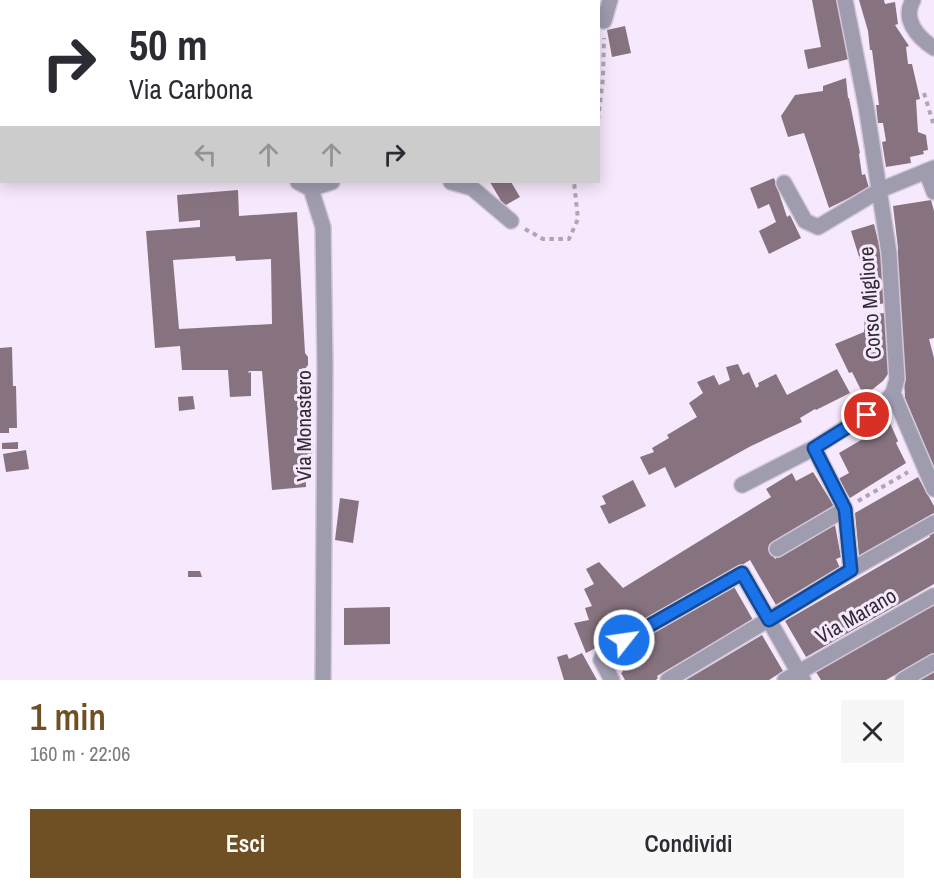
<!DOCTYPE html>
<html lang="it">
<head>
<meta charset="utf-8">
<style>
	:root { --surface:#fff; --page:#f7f7f7; --text:#2b2b33; --muted:#7c7c81; --accent:#6e5024 }
	body { margin:0; font-family:"Archivo Narrow",sans-serif; background:var(--page); color:var(--text); height:100vh; display:flex; flex-direction:column; font-size:22px; white-space:nowrap }
	* { box-sizing:border-box; margin:0 }
	p { font-size:20px; color:var(--muted) }
	.icon { flex:none; width:33px; height:33px; fill:none; stroke:currentColor; stroke-width:2; stroke-linecap:round; stroke-linejoin:round }
	.map { position:relative; height:680px; overflow:hidden }
	.panel { display:flex; flex-direction:column; background:var(--surface); flex:1 }
	.panel>* { flex:none }
	.hud { position:absolute; left:0px; top:0px; width:600px; height:183px; box-shadow:0 3px 15px #0003; background:#fff; color:var(--text); overflow:hidden }
	.pin { position:absolute; display:grid; place-items:center; width:51px; height:51px; color:#fff; margin:-26px; border:3px solid #fff; border-radius:50%; box-shadow:0 2px 6px #0007 }
	.me { position:absolute; width:66px; margin:-33px; rotate:60deg; stroke-linejoin:round; filter:drop-shadow(0 0 4px #0008) }
	.turn { display:flex; align-items:center; gap:21px; height:126px; padding:0 30px; font-size:27px }
	.turn .icon { width:78px; height:78px; stroke-width:2.5 }
	.turn b { display:block; font-size:42px; line-height:51px }
	.lanes { display:flex; align-items:center; height:57px; padding:0 30px; background:#0003; justify-content:center; gap:30px; direction:ltr }
	.lanes .off { opacity:.35 }
	.round { display:grid; place-items:center; flex:none; width:63px; height:63px; border-radius:0px; background:var(--page) }
	.overview { display:flex; align-items:center; justify-content:space-between; height:102px; padding:0 30px }
	h1 { font-size:36px; font-weight:600; line-height:45px; color:var(--accent) }
	.primary-button { display:flex; gap:12px; margin-top:auto; padding:12px 30px }
	.primary-button a { flex:1; height:69px; border-radius:0px; background:var(--accent); color:#fff; font-size:24px; font-weight:600; line-height:69px; text-align:center }
	.primary-button a+a { background:var(--page); color:var(--text) }
	.map>svg:first-child { display:block }
	.building { fill:#87737f; fill-rule:evenodd }
	.lines { fill:none; stroke-linecap:round; stroke-linejoin:round }
	.minor-casing { stroke:#d3c7d9; stroke-width:18 }
	.path { stroke:#afa5b4; stroke-width:4; stroke-dasharray:4.5 4.5; stroke-linecap:butt }
	.minor { stroke:#a09cb0; stroke-width:15 }
	.route-casing { stroke:#114b97; stroke-width:15 }
	.route { stroke:#1a73e8; stroke-width:10 }
	.labels { text-anchor:middle; stroke-width:6; stroke-linejoin:round; paint-order:stroke }
	.street-label { font-size:21px; fill:#312c33; stroke:#f7e9fd }
</style>
</head>
<body>
<div class="map">
<svg width="934" height="680" viewBox="0 0 934 680">
	<rect width="100%" height="100%" fill="#f7e9fd"/>
	<path class="building" d="M 812,0 L 840,0 L 853,58 L 808,69 L 804,50 L 821,47 Z
		M 859,0 L 884,0 L 885,4 L 895,2 L 898,24 L 895,25 L 909,46 L 906,47 L 908,64 L 912,64 L 920,99 L 916,100 L 918,132 L 926,135 L 928,150 L 923,151 L 924,154 L 910,157 L 911,163 L 886,167 L 882,142 L 886,141 L 883,123 L 878,123 L 876,105 L 879,105 L 872,50 L 870,50 L 868,31 Z
		M 625,26 L 631,53 L 612,57 L 607,30 Z
		M 846,78 L 848,98 L 849,98 L 860,153 L 859,154 L 862,175 L 865,174 L 869,188 L 829,208 L 804,133 L 788,137 L 781,116 L 795,95 L 823,91 L 823,86 Z
		M 774,178 L 787,217 L 790,215 L 801,238 L 769,254 L 759,231 L 776,222 L 769,204 L 758,209 L 750,188 Z
		M 490,182 L 511,182 L 520,197 L 504,206 Z
		M 238,190 L 239,216 L 297,212 L 305,353 L 308,357 L 308,365 L 305,369 L 299,369 L 302,407 L 308,407 L 311,409 L 312,419 L 309,423 L 303,423 L 304,439 L 310,438 L 313,441 L 314,451 L 311,455 L 305,456 L 306,487 L 272,490 L 262,371 L 249,371 L 248,373 L 251,372 L 251,396 L 230,397 L 228,370 L 182,370 L 180,346 L 155,348 L 146,231 L 200,227 L 200,220 L 179,222 L 177,195 ZM 235,256 L 236,261 L 271,259 L 272,324 L 179,329 L 173,260 Z
		M 931,200 L 934,211 L 934,338 L 929,339 L 934,358 L 934,473 L 917,436 L 920,434 L 905,398 L 899,284 L 897,284 L 898,248 L 893,206 Z
		M 874,224 L 882,257 L 886,303 L 874,305 L 851,231 Z
		M 887,313 L 890,367 L 888,374 L 883,381 L 864,396 L 852,372 L 849,373 L 835,344 L 864,332 L 865,314 Z
		M 12,347 L 13,386 L 16,386 L 17,428 L 9,428 L 9,433 L 0,433 L 0,348 Z
		M 738,364 L 743,375 L 749,372 L 756,388 L 759,386 L 758,383 L 776,374 L 787,395 L 837,369 L 850,393 L 816,410 L 815,409 L 800,418 L 802,422 L 751,446 L 675,488 L 665,467 L 649,475 L 640,457 L 654,452 L 652,448 L 669,438 L 667,435 L 697,417 L 689,403 L 703,393 L 697,382 L 714,375 L 719,385 L 730,380 L 726,367 Z
		M 193,396 L 195,409 L 179,411 L 178,397 Z
		M 890,423 L 898,441 L 896,443 L 906,463 L 850,498 L 838,479 L 849,473 L 839,453 Z
		M 18,442 L 18,449 L 2,449 L 2,443 Z
		M 26,450 L 29,469 L 6,472 L 3,454 Z
		M 813,472 L 834,506 L 769,549 L 775,559 L 798,546 L 797,544 L 819,532 L 835,525 L 841,557 L 836,559 L 840,568 L 776,605 L 750,560 L 703,589 L 609,639 L 609,641 L 586,653 L 574,623 L 589,620 L 585,608 L 592,606 L 584,589 L 594,584 L 586,569 L 599,562 L 623,588 L 771,497 L 766,489 L 792,473 L 796,481 Z
		M 918,477 L 934,506 L 934,513 L 859,556 L 855,513 Z
		M 633,480 L 646,506 L 609,524 L 600,506 L 606,504 L 602,496 Z
		M 340,498 L 359,501 L 353,543 L 335,540 Z
		M 934,531 L 934,584 L 806,657 L 785,621 L 930,537 L 929,534 Z
		M 188,571 L 200,571 L 202,577 L 188,577 Z
		M 733,585 L 753,620 L 657,676 L 658,678 L 656,680 L 625,680 L 621,673 L 623,672 L 613,654 Z
		M 934,603 L 934,653 L 886,680 L 821,680 L 816,672 Z
		M 390,607 L 390,644 L 344,645 L 344,608 Z
		M 762,635 L 783,671 L 769,680 L 686,680 Z
		M 582,653 L 597,680 L 564,680 L 557,657 L 567,654 L 569,659 Z
		M 934,671 L 934,680 L 912,680 L 920,679 Z"/>
	<g class="lines">
		<defs>
			<path id="minor" d="M 54,0 L 55,2
				M 913,0 C 902,19 917,37 934,48
				M 604,21 L 610,0
				M 0,163 L 2,162
				M 926,171 L 934,192
				M 298,182 L 311,189 L 323,227 L 325,367 L 323,680
				M 451,182 L 472,188 L 511,221
				M 784,183 L 805,221 L 818,227 L 880,190 L 934,168
				M 311,189 L 332,182
				M 893,393 L 934,489
				M 742,485 L 814,448
				M 777,549 L 845,509
				M 851,570 L 934,523
				M 612,680 L 601,660 L 605,651 L 742,573 L 803,680
				M 668,680 L 851,570 L 845,509 L 814,448 L 884,403 L 893,393 L 897,379 L 889,253 L 866,106 L 845,0
				M 785,680 L 933,596
				M 903,680 L 934,662"/>
		</defs>
		<use href="#minor" class="minor-casing"/>
		<path class="path" d="M 924,93 L 934,126
			M 598,120 L 603,78 L 604,38
			M 525,229 L 543,239 L 569,239 L 578,219 L 574,182
			M 858,501 L 908,472"/>
		<use href="#minor" class="minor"/>
	</g>
	<g class="lines">
		<defs>
			<path id="route" d="M 624,640 L 742,573 L 769,620 L 851,570 L 845,509 L 814,448 L 867,415"/>
		</defs>
		<use href="#route" class="route-casing"/>
		<use href="#route" class="route"/>
	</g>
	<g class="labels">
		<g class="street-label">
			<text transform="translate(870 303) rotate(-94)" y="7">Corso Migliore</text>
			<text transform="translate(304 426) rotate(-90)" y="7">Via Monastero</text>
			<text transform="translate(856 616) rotate(-30)" y="7">Via Marano</text>
		</g>
	</g>
</svg>
<div class="pin" style="left:867px;top:415px;background:#d93025"><svg class="icon" aria-label="arrive" viewBox="0 0 24 24"><path d="M6 21V4h12l-3 4 3 4H6"/></svg></div>
<svg class="me" style="left:624px;top:640px" viewBox="-20 -20 40 40"><circle r="17" fill="#1a73e8" stroke="#fff" stroke-width="3"/><path d="M0-11L8 9 0 5-8 9z" fill="#fff"/></svg>
<div class="hud">
<div class="turn"><svg class="icon" aria-label="right" viewBox="0 0 24 24"><path d="M7 20v-9h11M14 6l5 5-5 5"/></svg><div><b>50 m</b>Via Carbona</div></div>
<div class="lanes"><svg class="icon off" aria-label="left" viewBox="0 0 24 24"><path d="M17 20v-9H6M10 6l-5 5 5 5"/></svg><svg class="icon off" aria-label="ahead" viewBox="0 0 24 24"><path d="M12 20V5M6 11l6-6 6 6"/></svg><svg class="icon off" aria-label="ahead" viewBox="0 0 24 24"><path d="M12 20V5M6 11l6-6 6 6"/></svg><svg class="icon" aria-label="right" viewBox="0 0 24 24"><path d="M7 20v-9h11M14 6l5 5-5 5"/></svg></div>
</div>
</div>
<section class="panel">
<div class="overview"><div><h1>1 min</h1><p>160 m · 22:06</p></div><a class="round"><svg class="icon" aria-label="close" viewBox="0 0 24 24"><path d="M6 6l12 12M18 6L6 18"/></svg></a></div>
<div class="primary-button"><a>Esci</a><a>Condividi</a></div>
</section>
</body>
</html>
